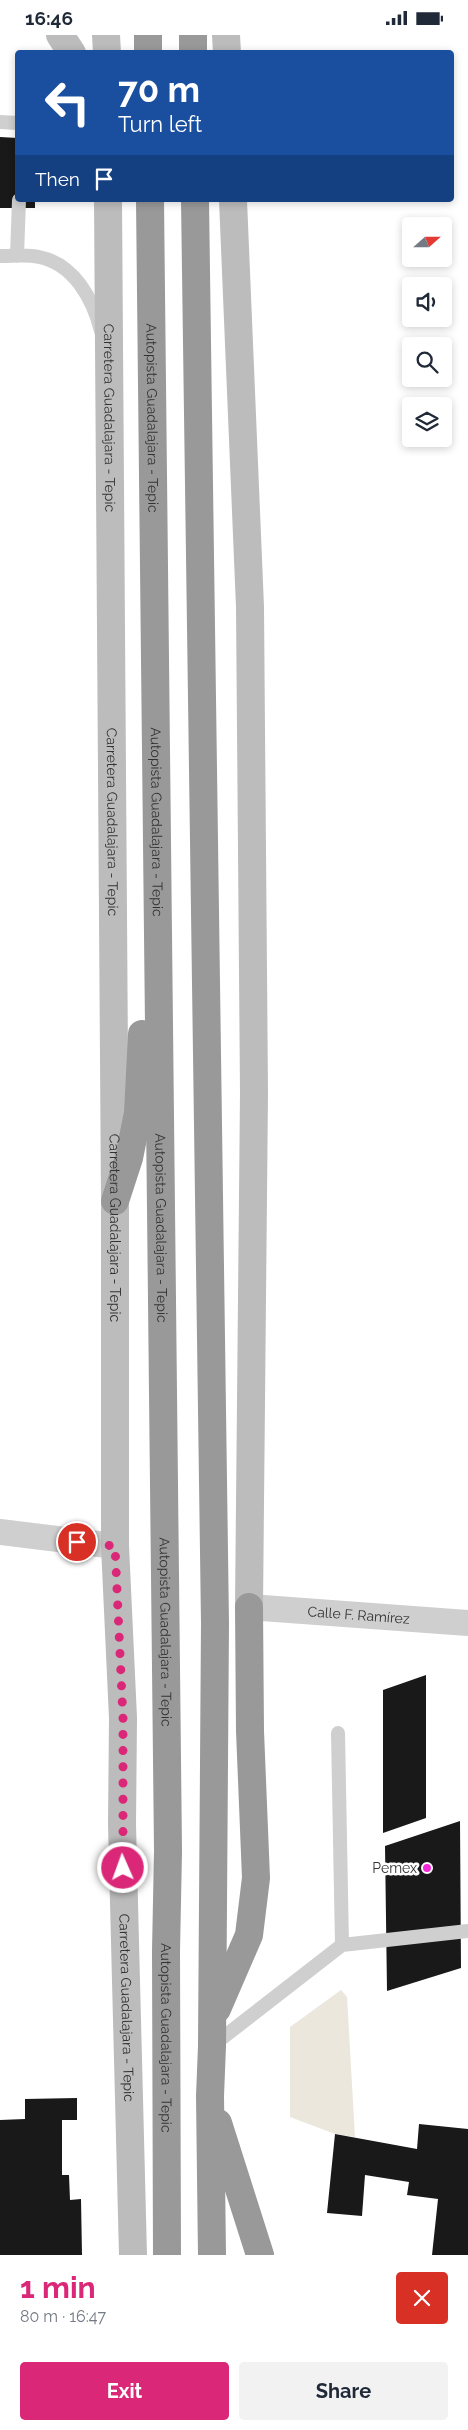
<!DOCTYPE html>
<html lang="en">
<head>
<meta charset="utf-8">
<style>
	:root { --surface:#fff; --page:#f2f2f3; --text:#1f2937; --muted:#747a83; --accent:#db2777 }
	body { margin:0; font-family:Raleway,sans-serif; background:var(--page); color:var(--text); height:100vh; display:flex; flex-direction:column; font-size:19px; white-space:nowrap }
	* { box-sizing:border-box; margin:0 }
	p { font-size:16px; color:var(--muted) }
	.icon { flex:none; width:28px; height:28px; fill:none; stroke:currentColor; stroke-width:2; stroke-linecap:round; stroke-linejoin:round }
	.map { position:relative; height:2220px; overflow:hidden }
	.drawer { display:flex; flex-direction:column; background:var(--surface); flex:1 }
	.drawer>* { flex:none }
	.top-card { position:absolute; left:15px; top:15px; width:439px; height:152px; border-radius:5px; box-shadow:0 2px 8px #0003; background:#1a4fa0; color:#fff; overflow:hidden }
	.needle { width:32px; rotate:69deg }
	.tools { position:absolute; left:402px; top:182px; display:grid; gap:10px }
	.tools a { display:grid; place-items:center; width:50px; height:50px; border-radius:5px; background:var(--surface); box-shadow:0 2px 8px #0003; font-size:25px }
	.pin { position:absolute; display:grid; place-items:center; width:42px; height:42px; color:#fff; margin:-21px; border:2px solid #fff; border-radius:50%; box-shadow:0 1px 5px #0007 }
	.me { position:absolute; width:55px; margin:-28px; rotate:358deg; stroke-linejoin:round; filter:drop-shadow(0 0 4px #0008) }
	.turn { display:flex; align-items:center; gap:18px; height:105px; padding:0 20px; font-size:22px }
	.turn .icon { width:65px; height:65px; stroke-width:2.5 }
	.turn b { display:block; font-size:35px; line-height:42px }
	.then { display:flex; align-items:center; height:48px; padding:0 20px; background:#0003; gap:10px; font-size:19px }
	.round { display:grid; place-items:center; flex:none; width:52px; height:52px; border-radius:5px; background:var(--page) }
	.headline { display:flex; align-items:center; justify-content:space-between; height:85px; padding:0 20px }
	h1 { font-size:30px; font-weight:700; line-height:38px; color:var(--accent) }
	.action { display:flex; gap:10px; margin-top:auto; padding:10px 20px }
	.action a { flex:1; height:58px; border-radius:5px; background:var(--accent); color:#fff; font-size:20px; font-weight:700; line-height:58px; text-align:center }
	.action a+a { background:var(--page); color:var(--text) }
	.status { display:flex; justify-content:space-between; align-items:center; height:35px; padding:0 25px; background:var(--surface); direction:ltr }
	.status svg { height:14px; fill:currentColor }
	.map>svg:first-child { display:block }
	.green { fill:#ece7dc }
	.building { fill:#191919 }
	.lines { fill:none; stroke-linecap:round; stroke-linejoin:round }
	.lane { stroke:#cfcfcf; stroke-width:14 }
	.street { stroke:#cfcfcf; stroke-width:26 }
	.secondary { stroke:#bcbcbc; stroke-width:28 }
	.highway { stroke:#999; stroke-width:28 }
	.route { stroke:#db2777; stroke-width:9; stroke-dasharray:0 16.2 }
	.poi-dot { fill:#f329d9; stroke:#fff; stroke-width:2 }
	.labels { text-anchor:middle; stroke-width:5; stroke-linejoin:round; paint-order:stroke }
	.street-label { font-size:14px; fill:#323232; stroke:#fff }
	.poi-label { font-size:14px; fill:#323232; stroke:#fff; text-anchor:end }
</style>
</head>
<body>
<div class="status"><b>16:46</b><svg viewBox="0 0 49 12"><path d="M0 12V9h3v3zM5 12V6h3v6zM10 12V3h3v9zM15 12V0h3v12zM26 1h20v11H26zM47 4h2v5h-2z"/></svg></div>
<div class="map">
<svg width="468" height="2220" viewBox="0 0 468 2220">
	<rect width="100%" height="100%" fill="#fff"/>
	<path class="green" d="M 341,1955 L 347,1962 L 355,2102 L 335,2099 L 290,2082 L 290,1992 Z"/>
	<path class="building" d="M 0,102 L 18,103 L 18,165 L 35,165 L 35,173 L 0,173 Z
		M 426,1640 L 426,1783 L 383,1798 L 383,1655 Z
		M 460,1786 L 461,1933 L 387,1956 L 385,1811 Z
		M 77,2063 L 77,2085 L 62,2085 L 62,2140 L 69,2140 L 70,2165 L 81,2164 L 82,2220 L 0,2220 L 0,2085 L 25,2084 L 25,2064 Z
		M 419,2089 L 468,2094 L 468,2220 L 432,2220 L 438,2164 L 407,2160 L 409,2147 L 365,2140 L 362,2181 L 327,2178 L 335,2099 L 417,2114 Z"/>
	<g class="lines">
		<path class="lane" d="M 0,87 L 18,88
			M 0,221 C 12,221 27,219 39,222 C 74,229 93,264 101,296
			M 17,221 L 19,165
			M 338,1698 L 342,1910
			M 212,2011 L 342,1910 L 468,1896"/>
		<g class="street">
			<path d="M 0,1497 L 115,1511"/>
			<path id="s1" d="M 249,1572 L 468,1588"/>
		</g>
		<g class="secondary">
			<path d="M 60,0 L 72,18"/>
			<path d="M 106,0 L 107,18"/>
			<path d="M 226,0 L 227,18"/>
			<path id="s2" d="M 108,165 L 115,1166 L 115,1511 L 123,1683 L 122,1789 L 133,2220"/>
			<path d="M 233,165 L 250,572 L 254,1058 L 249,1572"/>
		</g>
		<g class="highway">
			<path d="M 148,0 L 148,18"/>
			<path d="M 193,0 L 193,18"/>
			<path id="s3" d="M 150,165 L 168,1816 L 166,1916 L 167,2220"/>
			<path d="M 195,165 L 215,1588 L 212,2011 L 210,2061 L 212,2220"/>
			<path d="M 115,1166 L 129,1123 L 138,1078 L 142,999"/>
			<path d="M 217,1974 L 249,1900 L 256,1843 L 250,1696 L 249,1572"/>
			<path d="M 218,2088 L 260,2220"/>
		</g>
	</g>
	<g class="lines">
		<path class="route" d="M 77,1507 L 115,1511 L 123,1683 L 123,1833"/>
	</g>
	<circle class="poi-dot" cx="427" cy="1833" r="5"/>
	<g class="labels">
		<g class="street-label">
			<text dy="5" stroke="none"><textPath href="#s2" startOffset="218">Carretera Guadalajara - Tepic</textPath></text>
			<text dy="5" stroke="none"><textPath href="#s3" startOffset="218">Autopista Guadalajara - Tepic</textPath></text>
			<text dy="5" stroke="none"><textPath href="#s2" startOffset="622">Carretera Guadalajara - Tepic</textPath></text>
			<text dy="5" stroke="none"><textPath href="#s3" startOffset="622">Autopista Guadalajara - Tepic</textPath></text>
			<text dy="5" stroke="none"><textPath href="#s2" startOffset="1028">Carretera Guadalajara - Tepic</textPath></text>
			<text dy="5" stroke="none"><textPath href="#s3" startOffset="1028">Autopista Guadalajara - Tepic</textPath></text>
			<text dy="5" stroke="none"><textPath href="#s1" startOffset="110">Calle F. Ramírez</textPath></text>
			<text dy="5" stroke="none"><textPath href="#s3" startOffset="1432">Autopista Guadalajara - Tepic</textPath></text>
			<text dy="5" stroke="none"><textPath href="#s2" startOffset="1808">Carretera Guadalajara - Tepic</textPath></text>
			<text dy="5" stroke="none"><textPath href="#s3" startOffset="1838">Autopista Guadalajara - Tepic</textPath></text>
		</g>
		<g class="poi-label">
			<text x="417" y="1838">Pemex</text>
		</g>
	</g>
</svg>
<div class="tools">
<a><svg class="needle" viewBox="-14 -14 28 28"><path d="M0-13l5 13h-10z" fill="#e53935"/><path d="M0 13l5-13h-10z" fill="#747a83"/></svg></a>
<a><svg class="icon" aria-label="sound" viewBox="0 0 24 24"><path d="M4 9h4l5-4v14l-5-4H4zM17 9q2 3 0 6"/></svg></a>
<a><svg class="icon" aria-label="search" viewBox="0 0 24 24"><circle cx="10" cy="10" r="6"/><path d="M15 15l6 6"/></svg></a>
<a><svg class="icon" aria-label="layers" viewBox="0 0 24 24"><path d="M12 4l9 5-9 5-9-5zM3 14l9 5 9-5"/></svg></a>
</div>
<div class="pin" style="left:77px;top:1507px;background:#d93025"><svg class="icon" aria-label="arrive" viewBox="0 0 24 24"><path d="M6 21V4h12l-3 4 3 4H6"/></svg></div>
<svg class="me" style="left:123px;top:1833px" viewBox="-20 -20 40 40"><circle r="17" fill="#db2777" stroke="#fff" stroke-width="3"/><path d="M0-11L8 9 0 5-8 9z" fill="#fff"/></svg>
<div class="top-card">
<div class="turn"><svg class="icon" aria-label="left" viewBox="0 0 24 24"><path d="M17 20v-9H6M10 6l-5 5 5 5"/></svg><div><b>70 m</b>Turn left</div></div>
<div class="then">Then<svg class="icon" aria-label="arrive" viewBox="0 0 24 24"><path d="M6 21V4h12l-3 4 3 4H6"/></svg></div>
</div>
</div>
<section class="drawer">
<div class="headline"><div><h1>1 min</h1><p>80 m · 16:47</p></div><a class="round" style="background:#d93025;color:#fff"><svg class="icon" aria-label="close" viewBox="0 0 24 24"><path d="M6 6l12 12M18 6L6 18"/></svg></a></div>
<div class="action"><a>Exit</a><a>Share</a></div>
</section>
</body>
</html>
